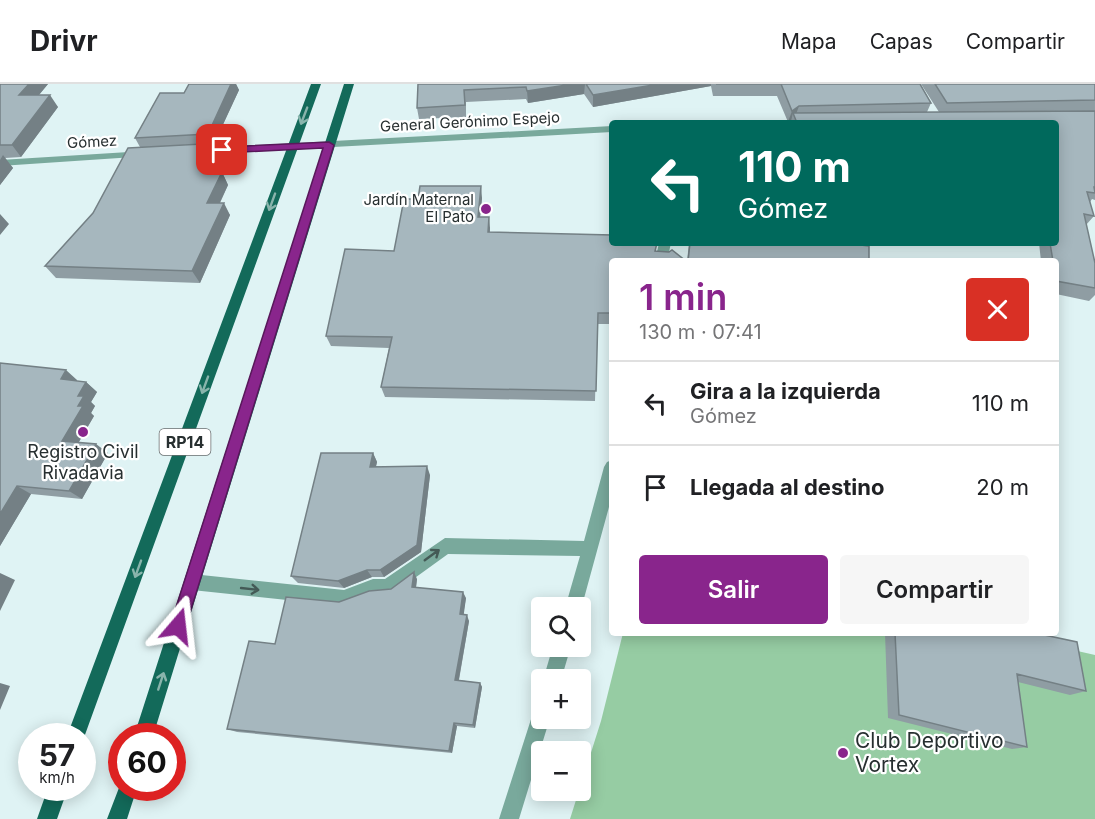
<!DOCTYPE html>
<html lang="es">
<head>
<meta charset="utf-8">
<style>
	:root { --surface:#fff; --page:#f6f6f6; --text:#202124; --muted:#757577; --line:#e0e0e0; --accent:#89258c }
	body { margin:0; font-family:Inter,sans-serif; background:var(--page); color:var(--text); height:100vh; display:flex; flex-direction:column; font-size:22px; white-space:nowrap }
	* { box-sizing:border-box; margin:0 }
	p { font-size:20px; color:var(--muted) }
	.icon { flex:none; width:33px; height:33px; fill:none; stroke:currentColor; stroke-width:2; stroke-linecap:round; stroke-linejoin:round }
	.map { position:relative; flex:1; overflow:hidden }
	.drawer { position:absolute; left:609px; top:174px; width:450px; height:378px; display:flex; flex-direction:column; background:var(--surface); border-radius:6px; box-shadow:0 3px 15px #0003 }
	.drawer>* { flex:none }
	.hud { position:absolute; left:609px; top:36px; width:450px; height:126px; border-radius:6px; box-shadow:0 3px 15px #0003; background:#00695c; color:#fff; overflow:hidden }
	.controls { position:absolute; left:531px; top:513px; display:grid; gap:12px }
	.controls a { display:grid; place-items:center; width:60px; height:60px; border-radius:6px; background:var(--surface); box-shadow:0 3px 15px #0003; font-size:30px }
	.speed { position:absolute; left:18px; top:639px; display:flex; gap:12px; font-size:30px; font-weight:700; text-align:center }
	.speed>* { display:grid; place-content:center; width:78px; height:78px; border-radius:50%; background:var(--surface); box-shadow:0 3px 15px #0003; line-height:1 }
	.speed small { font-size:15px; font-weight:400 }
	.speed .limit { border:9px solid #d22; background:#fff; color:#111 }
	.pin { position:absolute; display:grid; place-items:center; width:51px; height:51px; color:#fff; margin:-26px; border-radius:12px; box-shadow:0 3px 9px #0006 }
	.me { position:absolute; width:66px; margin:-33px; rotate:17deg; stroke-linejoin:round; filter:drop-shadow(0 0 4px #0008) }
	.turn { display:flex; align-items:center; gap:21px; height:126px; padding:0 30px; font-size:27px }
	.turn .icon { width:78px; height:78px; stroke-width:2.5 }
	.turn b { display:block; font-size:42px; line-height:51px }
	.round { display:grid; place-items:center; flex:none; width:63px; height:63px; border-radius:6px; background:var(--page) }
	.headline { display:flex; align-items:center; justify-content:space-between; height:102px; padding:0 30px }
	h1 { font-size:36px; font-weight:600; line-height:45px; color:var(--accent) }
	.action { display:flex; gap:12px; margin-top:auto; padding:12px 30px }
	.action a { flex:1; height:69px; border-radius:6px; background:var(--accent); color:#fff; font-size:24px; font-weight:600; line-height:69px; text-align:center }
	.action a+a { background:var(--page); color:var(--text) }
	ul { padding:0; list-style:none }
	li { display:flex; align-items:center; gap:18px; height:84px; padding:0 30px; border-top:2px solid var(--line) }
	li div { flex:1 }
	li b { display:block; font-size:22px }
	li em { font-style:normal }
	header { display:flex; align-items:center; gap:36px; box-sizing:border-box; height:84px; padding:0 30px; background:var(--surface); border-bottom:2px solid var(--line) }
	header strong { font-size:28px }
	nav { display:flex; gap:33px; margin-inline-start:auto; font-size:21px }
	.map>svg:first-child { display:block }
	.green { fill:#96cca3 }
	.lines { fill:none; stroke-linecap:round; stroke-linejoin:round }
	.minor { fill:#79a99c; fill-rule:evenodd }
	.major { fill:#136a5a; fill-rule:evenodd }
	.wall { fill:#8f9da3 }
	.shaded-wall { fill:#748085 }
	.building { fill:#a6b7be; stroke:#748085; stroke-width:1.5 }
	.oneway { stroke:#89b4ac }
	.oneway2 { stroke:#445a56 }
	.route { fill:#89258c; stroke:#59185b; stroke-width:1.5 }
	.poi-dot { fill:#89258c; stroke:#fff; stroke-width:2 }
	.labels { text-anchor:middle; stroke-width:4.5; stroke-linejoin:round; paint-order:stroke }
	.far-street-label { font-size:15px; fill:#272f30; stroke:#fff }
	.far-poi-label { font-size:15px; fill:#272f30; stroke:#fff; text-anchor:end }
	.shield { fill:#fff; stroke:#686d6e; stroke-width:1.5 }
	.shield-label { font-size:16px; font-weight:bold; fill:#272f30 }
	.poi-label { font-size:18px; fill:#272f30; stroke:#fff }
	.near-poi-label { font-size:21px; fill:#272f30; stroke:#fff; text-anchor:start }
</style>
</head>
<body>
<header>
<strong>Drivr</strong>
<nav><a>Mapa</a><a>Capas</a><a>Compartir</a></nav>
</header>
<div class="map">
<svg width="1095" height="735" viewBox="0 0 1095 735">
	<rect width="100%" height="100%" fill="#dff3f4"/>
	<path class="green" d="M 623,549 L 998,549 L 1095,571 L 1095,735 L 570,735 L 601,637 Z"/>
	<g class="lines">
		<path class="minor" d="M 612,42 L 612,48 L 187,71 L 182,68 L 187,65 Z
			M 145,67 L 150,70 L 149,72 L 0,82 L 0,76 Z
			M 659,159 L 671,159 L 667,177 L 655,177 Z
			M 612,376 L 612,412 L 580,529 L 580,524 L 565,524 L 580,472 L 448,470 L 394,509 L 373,511 L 344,522 L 192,506 L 186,504 L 184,498 L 186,492 L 192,490 L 344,506 L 373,495 L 385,495 L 445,454 L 584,457 L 604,383 L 607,378 Z
			M 553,562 L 571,562 L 561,596 L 543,596 Z
			M 542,620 L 542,634 L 550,634 L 519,735 L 499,735 L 533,629 L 535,622 Z"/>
		<path class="major" d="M 311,0 L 321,0 L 82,659 L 82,652 L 67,652 Z
			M 344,0 L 354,0 L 153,652 L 134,652 Z
			M 122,696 L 122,704 L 137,704 L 127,735 L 107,735 Z
			M 48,704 L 68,704 L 57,735 L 37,735 Z"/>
	</g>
	<path class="wall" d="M 0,0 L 48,0 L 39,11 L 58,23 L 21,73 L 5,74 L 13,84 L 0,101 Z
		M 189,0 L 236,0 L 239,6 L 213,62 L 203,62 L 208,73 L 207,77 L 222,88 L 228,101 L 220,119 L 230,131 L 200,199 L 56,194 L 45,182 L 93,129 L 140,63 L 135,54 L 184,9 Z
		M 418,0 L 920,0 L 931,19 L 927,28 L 939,28 L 921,0 L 1095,0 L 1095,116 L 1092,115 L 1090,118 L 1094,132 L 1086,141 L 1095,179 L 1095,211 L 1089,217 L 1056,210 L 1056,177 L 1041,177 L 1039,159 L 1056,159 L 1056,39 L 790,39 L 791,37 L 788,38 L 777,12 L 713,12 L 711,2 L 593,23 L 584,10 L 528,19 L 526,15 L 466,18 L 466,33 L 419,35 L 417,24 Z
		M 482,114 L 480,133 L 490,144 L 490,148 L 655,167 L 686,177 L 612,177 L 612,240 L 597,240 L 595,317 L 385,313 L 381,303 L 389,264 L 331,262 L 326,252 L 394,167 Z
		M 689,159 L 843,159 L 869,177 L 687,177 Z
		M 0,279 L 77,296 L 77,297 L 86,298 L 97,308 L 91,318 L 95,322 L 91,329 L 94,332 L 79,358 L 108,369 L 82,415 L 31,410 L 0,462 Z
		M 373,369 L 377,378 L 376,382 L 430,391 L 421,468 L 384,493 L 372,493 L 344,504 L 298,499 L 291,492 Z
		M 417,495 L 416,504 L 466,514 L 463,531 L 469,537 L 459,596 L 480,599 L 482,603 L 475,644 L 457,642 L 452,669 L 237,648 L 227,645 L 275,560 L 391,505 Z
		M 885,549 L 1035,549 L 1086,607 L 1070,611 L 1018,598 L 1027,663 L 1012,665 L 888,634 Z"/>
	<path class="shaded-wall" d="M 29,0 L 48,0 L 28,24 L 19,11 Z
		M 231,0 L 236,0 L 239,6 L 213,62 L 208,50 Z
		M 573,0 L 585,0 L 584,10 L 528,19 L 527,7 Z
		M 659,0 L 711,0 L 711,2 L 593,23 L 593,11 Z
		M 50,11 L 58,23 L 21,73 L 12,61 Z
		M 799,22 L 795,33 L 793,29 L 791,37 L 788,38 L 792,27 Z
		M 202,60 L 208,73 L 204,82 L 197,70 Z
		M 3,71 L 13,84 L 0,101 L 0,76 Z
		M 222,88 L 228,101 L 214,131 L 207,119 Z
		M 481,102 L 482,114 L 479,144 L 478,133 Z
		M 224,119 L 230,131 L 200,199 L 192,187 Z
		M 0,130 L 9,140 L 0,151 Z
		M 489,133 L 490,144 L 489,159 L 488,148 Z
		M 66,286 L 77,296 L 72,305 L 61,295 Z
		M 86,298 L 97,308 L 91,318 L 95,322 L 91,329 L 94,332 L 74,366 L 62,357 L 78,322 L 78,312 Z
		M 96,360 L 108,369 L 82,415 L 69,407 Z
		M 373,369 L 377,378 L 374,391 L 370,383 Z
		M 427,382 L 430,391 L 421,468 L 384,493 L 380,486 Z
		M 17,402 L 31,410 L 0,462 L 0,430 Z
		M 367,486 L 372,493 L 344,504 L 338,497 Z
		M 414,488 L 417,495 L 415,510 L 412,503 Z
		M 0,489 L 15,496 L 0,527 Z
		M 463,508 L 466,514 L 463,536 L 460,530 Z
		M 467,531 L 469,537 L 458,600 L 455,596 Z
		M 0,599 L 10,602 L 0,626 Z
		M 480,599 L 482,603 L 475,644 L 473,641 Z
		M 454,639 L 457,642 L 452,669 L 449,667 Z"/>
	<path class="building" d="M 0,0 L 29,0 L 19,11 L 50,11 L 12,61 L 0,61 Z
		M 189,0 L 231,0 L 208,50 L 135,54 L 160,9 L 184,9 Z
		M 418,0 L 573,0 L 527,7 L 526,3 L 464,6 L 465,21 L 417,24 Z
		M 586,0 L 659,0 L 593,11 Z
		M 716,0 L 920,0 L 931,19 L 799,22 L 792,27 L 781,0 Z
		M 935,0 L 1095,0 L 1095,16 L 947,19 Z
		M 1095,27 L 1095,103 L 1094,103 L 1095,109 L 1087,108 L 1094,132 L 1084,130 L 1095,179 L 1095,204 L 1056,197 L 1056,177 L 1053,177 L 1050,159 L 1056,159 L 1056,39 L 797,39 L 793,29 Z
		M 202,60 L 197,70 L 222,88 L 207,119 L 224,119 L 192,187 L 45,182 L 93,129 L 128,64 Z
		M 420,102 L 481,102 L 478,133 L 489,133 L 488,148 L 612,151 L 612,159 L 657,159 L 655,167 L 669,168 L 672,166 L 686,177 L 612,177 L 612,229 L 598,229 L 596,307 L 381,303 L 392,253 L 326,252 L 345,165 L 394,167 L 404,115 L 418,115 Z
		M 690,159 L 843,159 L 869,162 L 869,177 L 688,177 Z
		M 0,279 L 66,286 L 61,295 L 86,298 L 78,312 L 84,312 L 78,322 L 83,322 L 62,357 L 96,360 L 69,407 L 17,402 L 0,430 Z
		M 321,369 L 373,369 L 370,383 L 427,382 L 417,461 L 380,486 L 367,486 L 338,497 L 291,492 Z
		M 414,488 L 412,503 L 463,508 L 460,530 L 467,531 L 455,596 L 480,599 L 473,641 L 454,639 L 449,667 L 227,645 L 249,557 L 275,560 L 286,513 L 339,518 L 369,507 L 391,505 Z
		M 895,549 L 1035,549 L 1077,558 L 1086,607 L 1017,590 L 1027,663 L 899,631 Z"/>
	<defs><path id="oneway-shaft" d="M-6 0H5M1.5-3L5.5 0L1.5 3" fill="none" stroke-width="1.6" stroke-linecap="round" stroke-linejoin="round" transform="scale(1.5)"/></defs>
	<g class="oneway">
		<use href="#oneway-shaft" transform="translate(304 32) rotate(111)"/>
		<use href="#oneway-shaft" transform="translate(272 118) rotate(110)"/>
		<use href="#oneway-shaft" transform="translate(205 301) rotate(110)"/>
		<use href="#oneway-shaft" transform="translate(138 485) rotate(110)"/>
		<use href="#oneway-shaft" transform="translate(161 597) rotate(-72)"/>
	</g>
	<g class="oneway2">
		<use href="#oneway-shaft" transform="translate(432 471) rotate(-36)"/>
		<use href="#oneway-shaft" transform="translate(250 505) rotate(6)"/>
	</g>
	<path class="route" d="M 329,58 L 334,61 L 186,542 L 184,548 L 178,550 L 173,548 L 170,542 L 323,64 L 222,69 L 217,66 L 222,63 Z"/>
	<g class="poi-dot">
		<circle cx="486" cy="125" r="6"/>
		<circle cx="83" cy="348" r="6"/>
		<circle cx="843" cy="669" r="6"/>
	</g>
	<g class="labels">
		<g class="far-street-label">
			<text transform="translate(470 38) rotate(-3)" y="5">General Gerónimo Espejo</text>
			<text transform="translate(92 58) rotate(-3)" y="5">Gómez</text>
		</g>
		<g class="far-poi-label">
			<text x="474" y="121">Jardín Maternal<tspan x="474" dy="17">El Pato</tspan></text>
		</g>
		<rect class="shield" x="159.5" y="345" width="51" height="26" rx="4.5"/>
		<g class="shield-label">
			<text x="185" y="364">RP14</text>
		</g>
		<g class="poi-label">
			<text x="83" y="374">Registro Civil<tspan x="83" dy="21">Rivadavia</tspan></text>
		</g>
		<g class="near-poi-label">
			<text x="855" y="664">Club Deportivo<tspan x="855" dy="24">Vortex</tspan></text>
		</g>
	</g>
</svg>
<div class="controls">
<a><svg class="icon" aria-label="search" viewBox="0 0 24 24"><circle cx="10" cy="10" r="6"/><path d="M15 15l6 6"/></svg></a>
<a>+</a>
<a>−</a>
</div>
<div class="speed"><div>57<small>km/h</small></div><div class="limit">60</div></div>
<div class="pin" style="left:222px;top:66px;background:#d93025"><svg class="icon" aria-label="arrive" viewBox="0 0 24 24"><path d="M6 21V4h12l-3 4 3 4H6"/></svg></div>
<svg class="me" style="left:178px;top:542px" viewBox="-20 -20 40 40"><path d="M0-17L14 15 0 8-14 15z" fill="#89258c" stroke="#fff" stroke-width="4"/></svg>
<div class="hud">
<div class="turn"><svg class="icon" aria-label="left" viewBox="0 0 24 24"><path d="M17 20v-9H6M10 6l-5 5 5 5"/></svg><div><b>110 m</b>Gómez</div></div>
</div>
<section class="drawer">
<div class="headline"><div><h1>1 min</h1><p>130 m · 07:41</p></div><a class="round" style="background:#d93025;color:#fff"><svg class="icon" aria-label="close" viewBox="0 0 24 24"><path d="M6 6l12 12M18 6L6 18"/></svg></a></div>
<ul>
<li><svg class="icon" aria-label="left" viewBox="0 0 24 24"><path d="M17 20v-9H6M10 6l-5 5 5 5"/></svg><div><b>Gira a la izquierda</b><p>Gómez</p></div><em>110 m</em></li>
<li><svg class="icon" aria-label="arrive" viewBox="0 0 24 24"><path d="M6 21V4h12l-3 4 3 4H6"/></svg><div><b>Llegada al destino</b></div><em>20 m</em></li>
</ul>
<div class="action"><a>Salir</a><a>Compartir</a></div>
</section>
</div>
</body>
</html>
